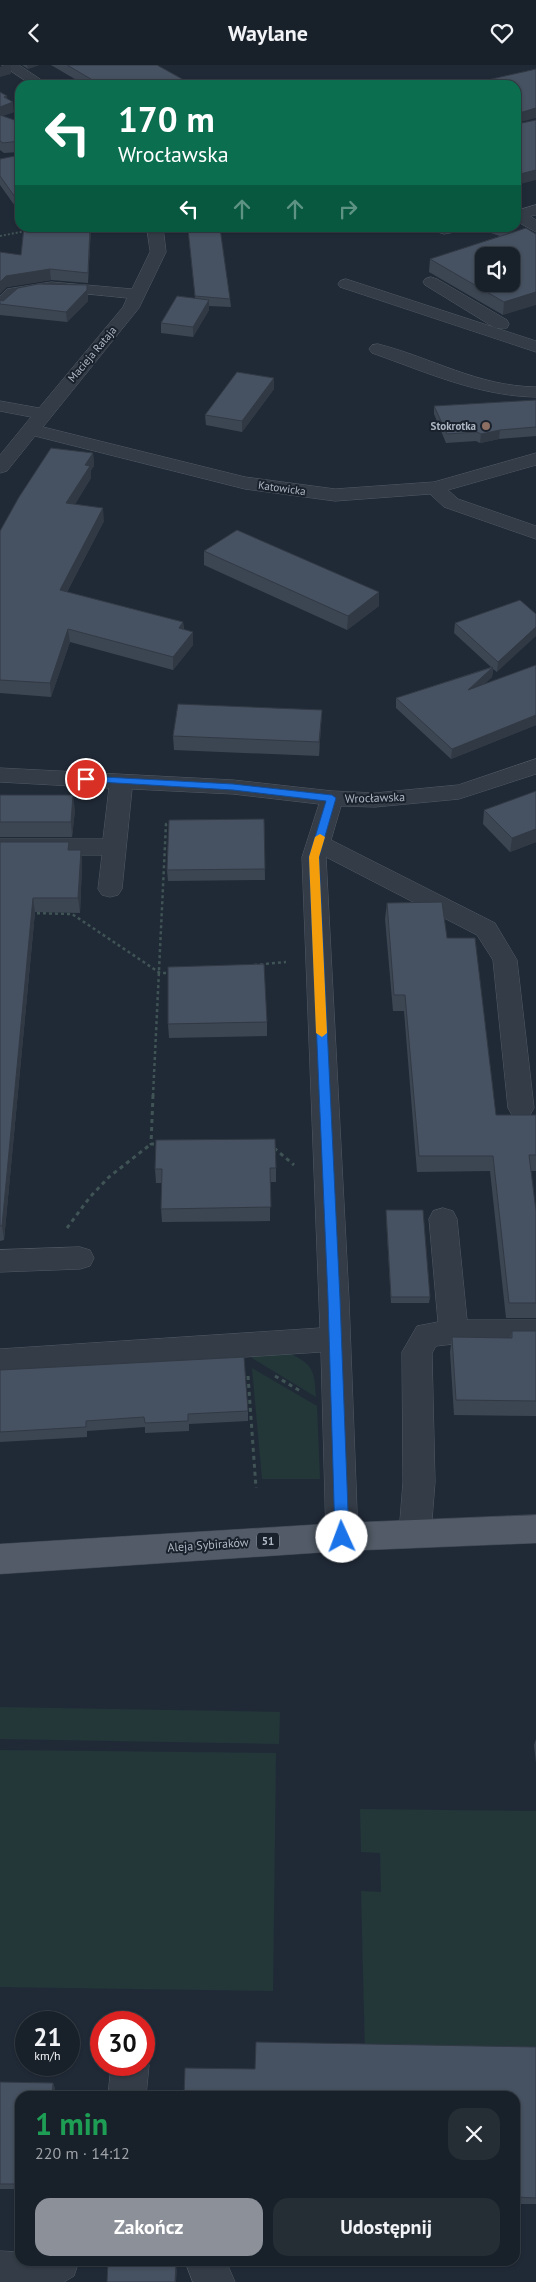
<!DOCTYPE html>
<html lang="pl">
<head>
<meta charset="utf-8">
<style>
	:root { --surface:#182029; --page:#252d35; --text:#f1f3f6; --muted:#9fa3a8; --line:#363e46; --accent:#8c9099 }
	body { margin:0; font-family:"PT Sans",sans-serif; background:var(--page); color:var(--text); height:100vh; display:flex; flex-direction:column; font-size:19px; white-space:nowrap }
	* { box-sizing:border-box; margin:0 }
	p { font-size:16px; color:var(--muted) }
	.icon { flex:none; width:28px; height:28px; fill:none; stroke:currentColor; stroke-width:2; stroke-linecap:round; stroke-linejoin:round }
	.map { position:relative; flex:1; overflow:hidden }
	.drawer { position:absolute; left:15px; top:2026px; width:505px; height:175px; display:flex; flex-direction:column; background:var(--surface); border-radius:15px; box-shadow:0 1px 4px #0004,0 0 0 1px var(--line) }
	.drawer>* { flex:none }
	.banner { position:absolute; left:15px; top:15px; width:506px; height:152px; border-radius:15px; box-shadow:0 1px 4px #0004,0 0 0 1px var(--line); background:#0b6e4f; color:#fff; overflow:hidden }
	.fabs { position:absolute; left:475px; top:182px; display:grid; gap:10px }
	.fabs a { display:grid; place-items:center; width:45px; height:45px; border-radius:10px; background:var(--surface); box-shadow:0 1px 4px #0004,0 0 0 1px var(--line); font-size:25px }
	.speed { position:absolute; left:15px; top:1946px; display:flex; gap:10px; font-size:25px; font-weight:700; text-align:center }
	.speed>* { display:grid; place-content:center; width:65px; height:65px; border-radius:50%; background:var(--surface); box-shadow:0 1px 4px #0004,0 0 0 1px var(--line); line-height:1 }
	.speed small { font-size:12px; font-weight:400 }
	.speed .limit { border:8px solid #d22; background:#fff; color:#111 }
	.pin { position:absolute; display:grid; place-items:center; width:42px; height:42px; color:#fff; margin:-21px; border:2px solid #fff; border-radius:50%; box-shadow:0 1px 5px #0007 }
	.me { position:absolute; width:55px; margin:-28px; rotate:358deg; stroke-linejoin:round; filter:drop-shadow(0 0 4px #0008) }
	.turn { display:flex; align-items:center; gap:18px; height:105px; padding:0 20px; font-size:22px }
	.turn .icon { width:65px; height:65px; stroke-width:2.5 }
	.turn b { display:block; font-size:35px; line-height:42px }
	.lanes { display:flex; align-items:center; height:48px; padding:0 20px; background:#0003; justify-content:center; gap:25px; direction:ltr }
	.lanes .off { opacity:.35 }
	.round { display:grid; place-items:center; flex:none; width:52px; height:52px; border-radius:15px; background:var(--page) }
	.headline { display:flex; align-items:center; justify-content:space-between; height:85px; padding:0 20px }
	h1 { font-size:30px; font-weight:700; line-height:38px; color:#1e9e55 }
	.action { display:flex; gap:10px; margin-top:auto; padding:10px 20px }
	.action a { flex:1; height:58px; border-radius:15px; background:var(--accent); color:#fff; font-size:20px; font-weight:700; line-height:58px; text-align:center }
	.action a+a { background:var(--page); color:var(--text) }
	header { display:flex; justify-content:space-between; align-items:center; height:65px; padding:0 20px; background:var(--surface); font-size:22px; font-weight:700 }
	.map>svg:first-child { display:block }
	.green { fill:#233739 }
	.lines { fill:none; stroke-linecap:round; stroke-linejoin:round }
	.minor-casing { stroke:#515a65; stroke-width:1 }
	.major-casing { stroke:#3d4551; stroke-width:1 }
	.path-far2 { stroke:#405355; stroke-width:2; stroke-dasharray:2 2; stroke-linecap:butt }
	.path-far1 { stroke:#405355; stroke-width:2.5; stroke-dasharray:3 3; stroke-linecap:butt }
	.path { stroke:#405355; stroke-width:3; stroke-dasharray:4 4; stroke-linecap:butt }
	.minor { fill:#343c47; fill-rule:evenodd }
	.major { fill:#525b67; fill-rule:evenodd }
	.wall { fill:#3c4653 }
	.shaded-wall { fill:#313944 }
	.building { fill:#465161; stroke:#313944; fill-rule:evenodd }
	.route { fill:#1a73e8; stroke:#114b97 }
	.slow { fill:#f59e0b }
	.education-dot { fill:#8d6e63; stroke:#19212c; stroke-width:2 }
	.labels { text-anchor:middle; stroke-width:4; stroke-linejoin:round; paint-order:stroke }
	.far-street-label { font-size:11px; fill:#aeb7c4; stroke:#19212c }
	.far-poi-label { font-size:11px; font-weight:bold; fill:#aeb7c4; stroke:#19212c; text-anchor:end }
	.shield { fill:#19212c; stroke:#818a96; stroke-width:1 }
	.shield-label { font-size:11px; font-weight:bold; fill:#aeb7c4 }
	.street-label { font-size:12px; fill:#aeb7c4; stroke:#19212c }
</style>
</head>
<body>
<header><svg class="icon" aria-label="back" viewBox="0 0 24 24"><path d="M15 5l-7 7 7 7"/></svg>Waylane<svg class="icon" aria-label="heart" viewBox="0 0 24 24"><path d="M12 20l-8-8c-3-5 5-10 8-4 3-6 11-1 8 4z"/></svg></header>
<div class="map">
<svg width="536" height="2217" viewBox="0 0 536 2217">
	<rect width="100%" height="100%" fill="#202a37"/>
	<path class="green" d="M 289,1288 C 314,1300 314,1305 316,1332 L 252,1293 L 252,1290 Z
		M 252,1303 L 317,1341 L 320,1414 L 262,1414 Z
		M 0,1642 L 280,1647 L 279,1679 L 0,1674 Z
		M 0,1685 L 276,1688 L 273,1926 L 0,1922 Z
		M 360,1744 L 536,1746 L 536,1989 L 365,1987 L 361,1826 L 381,1827 L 380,1788 L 361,1787 Z"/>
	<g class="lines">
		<defs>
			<path id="minor" d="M 2,0 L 19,0 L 49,20 L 32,20 Z
				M 536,140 L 536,150 L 530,151 L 536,155 L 536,167 L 516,156 L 516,146 Z
				M 147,162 L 163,162 L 166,187 L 139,243 L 43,362 L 245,412 L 335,424 L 434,417 L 536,388 L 536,400 L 448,425 L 458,434 L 536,461 L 536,474 L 444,442 L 430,429 L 335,436 L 245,424 L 35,371 L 7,406 L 0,408 L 0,390 L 31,352 L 0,346 L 0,336 L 39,343 L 123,242 L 127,233 C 106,231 35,222 18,232 C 10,236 9,244 0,246 L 0,231 L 7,224 L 51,217 L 132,224 L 150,187 Z
				M 430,162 L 467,162 L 466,165 L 444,169 L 431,165 Z
				M 431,212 L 437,214 L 507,255 L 509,259 L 507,263 L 495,263 L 425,220 L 423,217 L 425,214 Z
				M 346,214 L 536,276 L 536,287 L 340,222 L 338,219 L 340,216 Z
				M 378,279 C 433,293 477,321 536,322 L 536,332 C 478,331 426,307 372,288 L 369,284 L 372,280 Z
				M 536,694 L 536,709 L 459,734 L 375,742 L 341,741 L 331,775 L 495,858 L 517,895 L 534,1043 L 530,1050 L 521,1053 L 512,1050 L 508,1043 L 493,895 L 477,870 L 326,792 L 349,1235 L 358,1472 L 353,1482 L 342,1486 L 331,1482 L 326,1472 L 321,1287 L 0,1308 L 0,1284 L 320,1263 L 302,792 L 319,739 L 233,729 L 132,724 L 122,824 L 118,830 L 110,832 L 102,830 L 98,824 L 102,790 L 0,790 L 0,774 L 103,774 L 109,723 L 0,717 L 0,703 L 233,715 L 332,726 L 375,728 L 458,720 Z
				M 443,1143 L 453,1146 L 457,1154 L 467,1255 L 536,1255 L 536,1279 L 454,1279 L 436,1281 L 432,1288 L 435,1417 L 431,1468 L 426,1478 L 415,1482 L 404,1478 L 399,1468 L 403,1417 L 402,1287 L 417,1261 L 438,1257 L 429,1154 L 433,1146 Z
				M 80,1182 L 90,1185 L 94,1193 L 90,1201 L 80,1204 L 0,1207 L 0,1185 Z
				M 144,1987 L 149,2000 L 146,2031 L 108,2031 L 111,2000 L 144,2000 Z
				M 0,2186 L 20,2187 L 20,2196 L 79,2196 L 74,2211 L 64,2217 L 0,2217 Z
				M 185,2196 L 226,2196 L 235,2217 L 193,2217 Z"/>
			<path id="major" d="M 536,1450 L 536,1478 L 342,1486 L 0,1509 L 0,1479 L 342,1458 Z"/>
		</defs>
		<use href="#minor" class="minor-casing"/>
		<use href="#major" class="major-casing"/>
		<path class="path-far2" d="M 0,171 L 26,166"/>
		<path class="path-far1" d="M 31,848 L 72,849 L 160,908 L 172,908
			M 254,900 L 286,897
			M 153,1031 L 166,759 L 171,759"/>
		<path class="path" d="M 153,1030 L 151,1079 L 159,1079
			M 274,1083 L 294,1100
			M 67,1163 L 90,1132 L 109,1112 L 151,1079
			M 248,1311 L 256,1423
			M 275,1311 L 302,1327"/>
		<use href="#minor" class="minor"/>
		<use href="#major" class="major"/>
	</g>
	<path class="wall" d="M 22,0 L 39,0 L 28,4 Z
		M 51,0 L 157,0 L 193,20 L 85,20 Z
		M 0,27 L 7,31 L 7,34 L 14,47 L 2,51 L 20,57 L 20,148 L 0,120 L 0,94 L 20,90 L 19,87 L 4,88 L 0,85 Z
		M 24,162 L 91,162 L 88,218 L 51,215 L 7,222 L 21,190 Z
		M 472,162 L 511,162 L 509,168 L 526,163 L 503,250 L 429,207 L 430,194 L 500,171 Z
		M 188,164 L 230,234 L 231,242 L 209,241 L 209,245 L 193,272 L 161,268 L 161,258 L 195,233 Z
		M 87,220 L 88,236 L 67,257 L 0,250 L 0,239 L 3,236 Z
		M 274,313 L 274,324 L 242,367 L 206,360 L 205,350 Z
		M 536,335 L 536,371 L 499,374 L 480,378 L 476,376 L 446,378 L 434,349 L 434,341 Z
		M 93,388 L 94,401 L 91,405 L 91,413 L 75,439 L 104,456 L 67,527 L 183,557 L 184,564 L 193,580 L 173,605 L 70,577 L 51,632 L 0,628 L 0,466 Z
		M 204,486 L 379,541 L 347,565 L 204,500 Z
		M 520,535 L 497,607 L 493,604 L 492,612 L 484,619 L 536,600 L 536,660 L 451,694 L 396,643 L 396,633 L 491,602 L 454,568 L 455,558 Z
		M 322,645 L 319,691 L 174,685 L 173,671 Z
		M 0,730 L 75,745 L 72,772 L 0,772 Z
		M 484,745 L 536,777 L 510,787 L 483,759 Z
		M 264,754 L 265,815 L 168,816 L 167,805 Z
		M 0,777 L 70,785 L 81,785 L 82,800 L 80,848 L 35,847 L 4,1175 L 0,1176 Z
		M 387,838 L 447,873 L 496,1050 L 536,1050 L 536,1106 L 531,1106 L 536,1146 L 536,1253 L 506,1253 L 490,1106 L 417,1107 L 404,946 L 393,946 L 385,854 Z
		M 267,957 L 267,971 L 169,973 L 168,959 Z
		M 276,1103 L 276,1117 L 270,1117 L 270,1156 L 162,1157 L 161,1144 L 162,1118 L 156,1118 L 155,1104 Z
		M 386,1145 L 430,1232 L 429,1238 L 391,1238 L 386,1151 Z
		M 512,1266 L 536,1266 L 536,1351 L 454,1350 L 450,1287 L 452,1272 L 510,1273 Z
		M 0,1305 L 248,1346 L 248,1356 L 189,1359 L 189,1366 L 145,1368 L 145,1362 L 87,1366 L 87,1372 L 0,1377 Z
		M 536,1674 L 536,1698 L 534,1680 Z
		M 536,1982 L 536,2139 L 515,2139 L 515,2031 L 255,2004 Z
		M 0,2017 L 53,2018 L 55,2024 L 54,2031 L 20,2031 L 20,2124 L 0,2124 Z"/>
	<path class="shaded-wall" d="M 6,0 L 11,0 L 11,9 L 0,12 L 0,2 Z
		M 27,0 L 39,0 L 28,4 Z
		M 7,31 L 8,39 L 13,37 L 14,47 L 0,52 L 0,42 L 4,32 Z
		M 536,43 L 536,53 L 516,58 L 516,49 Z
		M 536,105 L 536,115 L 516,120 L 516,110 Z
		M 90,162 L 91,162 L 88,218 L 88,208 Z
		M 508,162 L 511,162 L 511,166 L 507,174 Z
		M 50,204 L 51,215 L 7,222 L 0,229 L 0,217 L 6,211 Z
		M 87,220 L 88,236 L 67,257 L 66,247 Z
		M 536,227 L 536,240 L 503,250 L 504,237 Z
		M 209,235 L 209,245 L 193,272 L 193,262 Z
		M 274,313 L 274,324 L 242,367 L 242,356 Z
		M 500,365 L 499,374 L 480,378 L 481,369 Z
		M 93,388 L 94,401 L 91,405 L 91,413 L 68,451 L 66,438 L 85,400 Z
		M 103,443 L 104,456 L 61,538 L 60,525 Z
		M 379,527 L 379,541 L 347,565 L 348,551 Z
		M 183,557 L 184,570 L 179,563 Z
		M 536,562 L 536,571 L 497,607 L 498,597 Z
		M 68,564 L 70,577 L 51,632 L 50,618 Z
		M 193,567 L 193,580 L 173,605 L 173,592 Z
		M 493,602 L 492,612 L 467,636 L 468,625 Z
		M 322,645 L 321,659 L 319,691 L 319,677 Z
		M 536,650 L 536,660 L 451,694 L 452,684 Z
		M 73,730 L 75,745 L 72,772 L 71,757 Z
		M 536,764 L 536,777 L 510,787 L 512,773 Z
		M 81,785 L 82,800 L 80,848 L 78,833 Z
		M 33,833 L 35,847 L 4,1175 L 2,1161 Z
		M 53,2018 L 55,2024 L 54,2031 L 52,2031 Z
		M 176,2200 L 177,2206 L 176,2217 L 175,2217 Z"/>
	<path class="building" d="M 67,0 L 157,0 L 193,20 L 101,20 Z
		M 536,4 L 536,43 L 516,49 L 516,20 L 478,20 L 474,18 Z
		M 0,27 L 7,31 L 4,32 L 13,37 L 0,42 Z
		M 0,50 L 20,57 L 20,76 L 3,78 L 0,76 Z
		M 536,55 L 536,105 L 516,110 L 516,58 L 517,59 Z
		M 20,90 L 20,139 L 0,111 L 0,94 Z
		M 24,162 L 90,162 L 88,208 L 50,204 L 6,211 L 0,217 L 0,187 L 21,190 Z
		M 220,163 L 230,234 L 195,231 L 188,164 Z
		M 526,163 L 536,169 L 536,227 L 504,237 L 430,194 ZM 484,191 L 511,191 L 511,219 L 484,219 Z
		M 38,219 L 87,220 L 87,225 L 66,247 L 0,239 L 0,235 L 3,236 L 18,223 Z
		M 177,231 L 209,235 L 193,262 L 161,258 Z
		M 237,307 L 274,313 L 242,356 L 205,350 Z
		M 536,335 L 536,362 L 500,365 L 481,369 L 477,367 L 447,369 L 434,341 Z
		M 51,383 L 93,388 L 85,400 L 90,401 L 66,438 L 103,443 L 60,525 L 183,557 L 179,563 L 193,567 L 173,592 L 68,564 L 50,618 L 0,615 L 0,466 L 19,432 Z
		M 237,465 L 379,527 L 348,551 L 204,486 Z
		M 520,535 L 536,549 L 536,562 L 498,597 L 455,558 Z
		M 536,600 L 536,650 L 452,684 L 396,633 L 493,602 L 468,625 Z
		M 178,639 L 322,645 L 319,677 L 173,671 Z
		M 536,726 L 536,764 L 512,773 L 484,745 Z
		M 0,730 L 73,730 L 71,757 L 0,757 Z
		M 264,754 L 265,804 L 167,805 L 169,755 Z
		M 0,777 L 69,777 L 68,785 L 81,785 L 78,833 L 33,833 L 2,1161 L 0,1161 Z
		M 442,837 L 447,873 L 475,873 L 496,1050 L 536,1050 L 536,1090 L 529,1090 L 536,1146 L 536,1238 L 509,1238 L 493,1091 L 419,1091 L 405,930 L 394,930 L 387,838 Z
		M 264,899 L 267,957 L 168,959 L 168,902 Z
		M 275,1074 L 276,1103 L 270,1103 L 271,1142 L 161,1144 L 162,1104 L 155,1104 L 156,1075 Z
		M 386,1145 L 423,1145 L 430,1232 L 391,1232 Z
		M 512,1266 L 536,1266 L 536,1336 L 456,1335 L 452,1272 L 512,1273 Z
		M 244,1292 L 248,1346 L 188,1349 L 188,1356 L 145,1358 L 144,1352 L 86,1356 L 86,1362 L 0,1367 L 0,1305 Z
		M 256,1977 L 536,1982 L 536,2133 L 515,2132 L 515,2031 L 184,2031 L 185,2003 L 255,2004 Z
		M 0,2017 L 53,2018 L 52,2031 L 20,2031 L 20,2119 L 0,2119 Z
		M 108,2196 L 172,2196 L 176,2200 L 175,2217 L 107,2217 Z"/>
	<path class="route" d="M 86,711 L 233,719 L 332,730 L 336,733 L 319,792 L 340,1234 L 349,1472 L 347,1476 L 342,1478 L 337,1476 L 335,1472 L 328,1234 L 309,792 L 326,736 L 233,725 L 83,716 L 83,712 Z"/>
	<path class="slow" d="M 320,769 L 325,772 L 319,792 L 327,968 L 322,972 L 316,968 L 309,792 L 315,772 Z"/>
	<circle class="education-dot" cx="486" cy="361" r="5"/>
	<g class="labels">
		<g class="far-street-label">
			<text transform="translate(92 289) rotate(-50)" y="4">Macieja Rataja</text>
			<text transform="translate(282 423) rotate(8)" y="4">Katowicka</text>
		</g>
		<g class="far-poi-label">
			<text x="476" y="365">Stokrotka</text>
		</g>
		<rect class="shield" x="257" y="1467.5" width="22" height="17" rx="4"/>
		<g class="shield-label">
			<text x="268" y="1480">51</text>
		</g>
		<g class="street-label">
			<text transform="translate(375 733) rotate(-2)" y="4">Wrocławska</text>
			<text transform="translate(208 1480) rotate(-4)" y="4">Aleja Sybiraków</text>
		</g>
	</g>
</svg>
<div class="fabs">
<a><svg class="icon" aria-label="sound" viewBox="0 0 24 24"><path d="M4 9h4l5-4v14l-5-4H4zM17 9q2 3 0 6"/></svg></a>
</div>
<div class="speed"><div>21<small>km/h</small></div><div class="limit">30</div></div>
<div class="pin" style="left:86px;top:714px;background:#d93025"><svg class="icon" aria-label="arrive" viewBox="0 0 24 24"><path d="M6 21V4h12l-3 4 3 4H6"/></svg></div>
<svg class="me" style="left:342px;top:1472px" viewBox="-20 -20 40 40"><circle r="19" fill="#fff"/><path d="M0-13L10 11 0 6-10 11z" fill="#1a73e8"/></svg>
<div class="banner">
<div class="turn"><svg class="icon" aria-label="left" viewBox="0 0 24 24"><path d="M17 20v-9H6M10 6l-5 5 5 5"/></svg><div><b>170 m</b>Wrocławska</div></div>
<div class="lanes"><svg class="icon" aria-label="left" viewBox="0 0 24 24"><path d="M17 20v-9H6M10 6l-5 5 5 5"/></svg><svg class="icon off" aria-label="ahead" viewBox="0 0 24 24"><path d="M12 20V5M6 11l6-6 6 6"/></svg><svg class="icon off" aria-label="ahead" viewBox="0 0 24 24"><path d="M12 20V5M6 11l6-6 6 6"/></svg><svg class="icon off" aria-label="right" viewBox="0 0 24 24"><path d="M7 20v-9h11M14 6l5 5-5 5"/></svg></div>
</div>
<section class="drawer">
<div class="headline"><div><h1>1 min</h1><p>220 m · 14:12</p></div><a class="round"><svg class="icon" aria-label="close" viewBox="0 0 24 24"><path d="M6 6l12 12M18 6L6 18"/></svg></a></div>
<div class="action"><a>Zakończ</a><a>Udostępnij</a></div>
</section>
</div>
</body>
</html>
